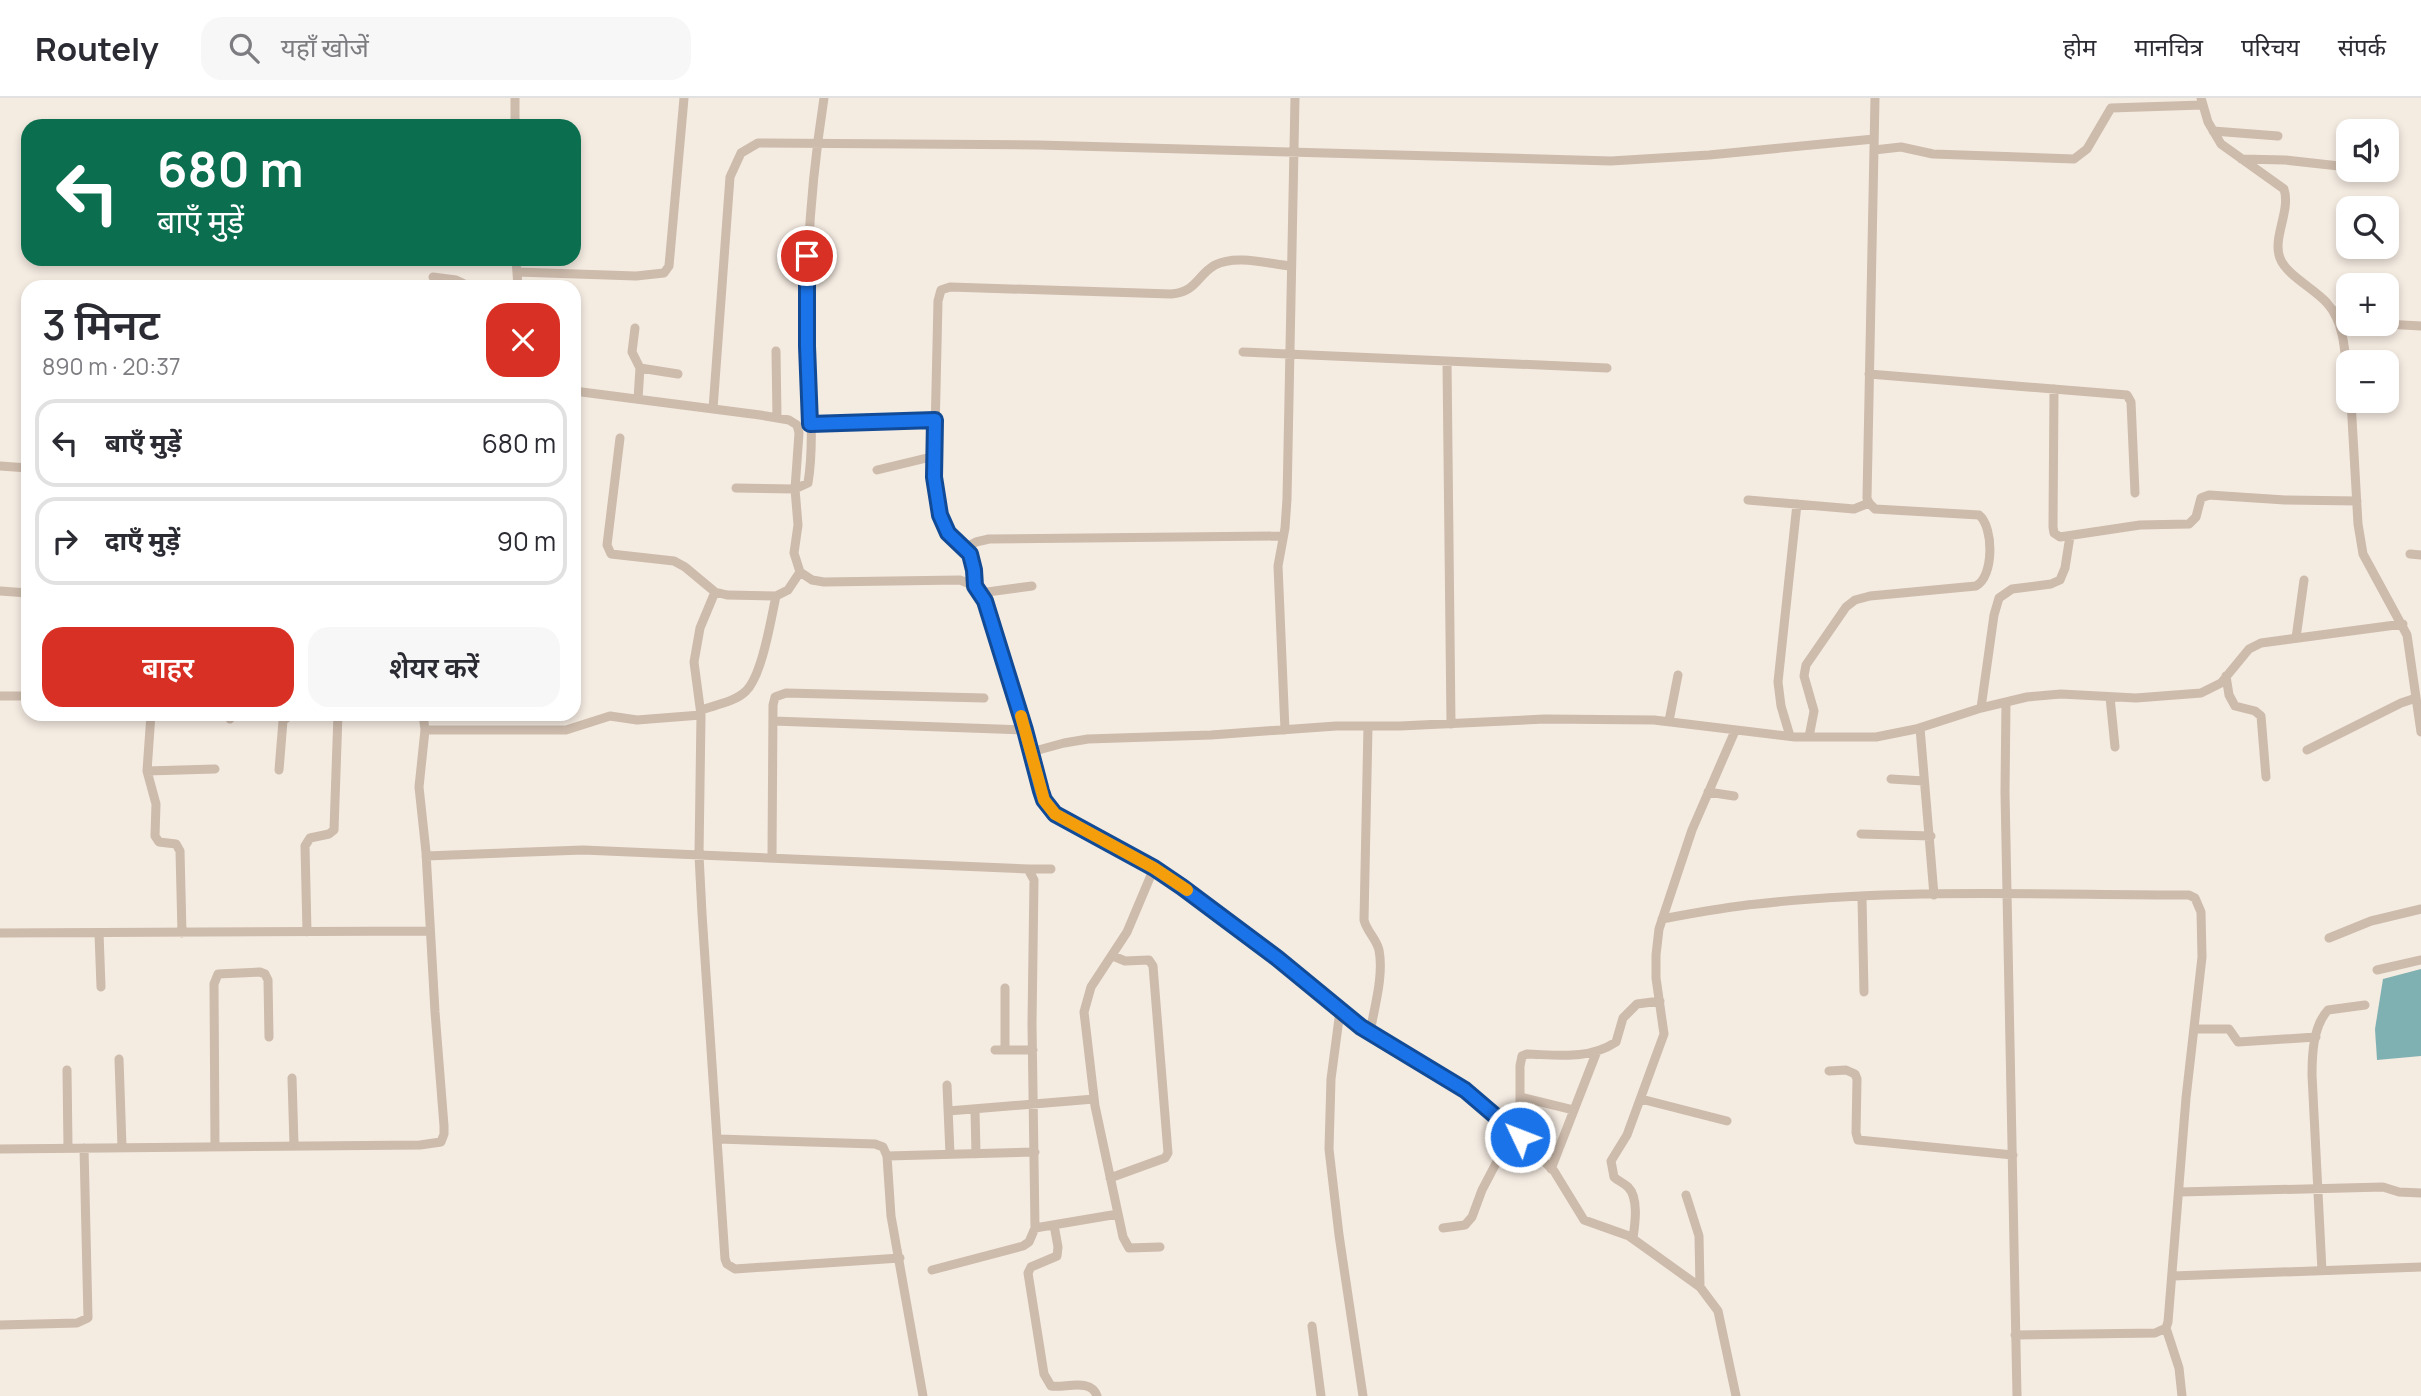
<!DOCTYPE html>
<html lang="hi">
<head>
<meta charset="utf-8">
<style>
	:root { --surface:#fff; --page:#f7f7f7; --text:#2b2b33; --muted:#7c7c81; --line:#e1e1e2; --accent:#d93025 }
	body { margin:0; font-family:Manrope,"Noto Sans Devanagari",sans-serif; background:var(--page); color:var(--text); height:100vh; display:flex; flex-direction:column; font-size:26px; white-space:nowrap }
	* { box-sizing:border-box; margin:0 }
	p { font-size:23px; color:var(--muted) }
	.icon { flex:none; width:38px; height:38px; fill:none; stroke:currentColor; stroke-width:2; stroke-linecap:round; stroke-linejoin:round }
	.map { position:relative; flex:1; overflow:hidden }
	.drawer { position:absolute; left:21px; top:182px; width:560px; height:441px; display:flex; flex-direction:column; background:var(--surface); border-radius:21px; box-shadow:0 4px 10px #0003 }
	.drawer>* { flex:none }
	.hud { position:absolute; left:21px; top:21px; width:560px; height:147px; border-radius:21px; box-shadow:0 4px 10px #0003; background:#0b6e4f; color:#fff; overflow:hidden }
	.fabs { position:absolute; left:2336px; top:21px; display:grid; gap:14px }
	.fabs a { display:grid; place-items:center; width:63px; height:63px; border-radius:14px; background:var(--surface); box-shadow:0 4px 10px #0003; font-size:35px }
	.pin { position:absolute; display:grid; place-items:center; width:60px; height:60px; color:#fff; margin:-30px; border:4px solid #fff; border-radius:50%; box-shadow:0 2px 7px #0007 }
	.me { position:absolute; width:77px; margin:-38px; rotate:313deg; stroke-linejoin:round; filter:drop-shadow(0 0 5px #0008) }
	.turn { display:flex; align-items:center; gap:24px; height:147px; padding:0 21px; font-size:32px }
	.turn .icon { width:91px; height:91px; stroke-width:2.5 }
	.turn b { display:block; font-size:49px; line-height:60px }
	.round { display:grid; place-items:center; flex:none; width:74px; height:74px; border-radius:21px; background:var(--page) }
	.overview { display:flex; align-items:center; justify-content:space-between; height:119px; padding:0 21px }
	h1 { font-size:42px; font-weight:600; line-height:52px }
	.primary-button { display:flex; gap:14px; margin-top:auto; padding:14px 21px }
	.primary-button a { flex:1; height:80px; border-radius:21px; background:var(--accent); color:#fff; font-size:28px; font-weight:600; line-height:80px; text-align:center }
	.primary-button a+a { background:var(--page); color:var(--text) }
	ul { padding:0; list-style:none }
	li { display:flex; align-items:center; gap:21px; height:88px; margin:0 14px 10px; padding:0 7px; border:4px solid var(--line); border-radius:21px }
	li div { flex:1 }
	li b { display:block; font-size:26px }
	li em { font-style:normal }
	header { display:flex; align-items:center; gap:42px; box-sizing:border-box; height:98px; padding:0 35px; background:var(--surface); border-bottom:2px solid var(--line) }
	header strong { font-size:33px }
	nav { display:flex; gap:38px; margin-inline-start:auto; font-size:24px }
	.search { width:490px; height:63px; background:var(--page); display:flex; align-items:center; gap:18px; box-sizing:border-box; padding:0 24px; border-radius:21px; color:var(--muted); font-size:26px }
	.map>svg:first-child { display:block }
	.water { fill:#7fb0b2 }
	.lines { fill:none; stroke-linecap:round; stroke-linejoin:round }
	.minor { stroke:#cdbbac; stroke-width:9 }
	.route-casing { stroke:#114b97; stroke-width:18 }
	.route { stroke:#1a73e8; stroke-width:12 }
	.slow { stroke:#f59e0b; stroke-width:12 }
</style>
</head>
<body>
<header>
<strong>Routely</strong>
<div class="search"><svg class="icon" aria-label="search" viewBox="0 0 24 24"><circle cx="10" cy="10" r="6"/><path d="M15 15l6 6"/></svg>यहाँ खोजें</div>
<nav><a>होम</a><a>मानचित्र</a><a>परिचय</a><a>संपर्क</a></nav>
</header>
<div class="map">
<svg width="2421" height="1298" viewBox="0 0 2421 1298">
	<rect width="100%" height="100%" fill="#f4ebe1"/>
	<path class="water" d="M 2421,871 L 2421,958 L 2377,962 L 2375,931 L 2383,881 Z"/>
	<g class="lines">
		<path class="minor" d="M 2201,0 L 2208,24 L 2221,46 L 2284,91 C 2291,113 2272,140 2280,160 C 2286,177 2315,191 2327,205 C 2346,226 2345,260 2348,287
			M 515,28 L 515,0
			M 2213,33 L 2278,38
			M 1874,52 L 1901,49 L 1933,56 L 2074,61 L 2087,51 L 2111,10 L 2202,7
			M 2241,61 L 2285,62 L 2348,69
			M 2375,72 L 2378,72
			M 516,161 L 518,189
			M 517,174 L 636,178 L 664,175 L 669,168 L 684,0
			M 433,179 L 456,182 L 471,189
			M 2333,212 L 2348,217
			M 2385,226 L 2421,228
			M 635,230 L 632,254 L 640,270 L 638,301
			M 776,253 L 777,320
			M 1243,254 L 1607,270
			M 1447,264 L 1451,626
			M 640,270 L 678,276
			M 1869,276 L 2127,297 L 2131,304 L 2135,395
			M 2054,291 L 2053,429 L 2054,435 L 2060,439 L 2140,427 L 2189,426 L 2196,419 L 2201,400 L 2209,397 L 2285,402 L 2357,403
			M 574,293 L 760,317 L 789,322 L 797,327 L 799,335 L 795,391 L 798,427 L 794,455 L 800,474 L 812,482 L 824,484 L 960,482 L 975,488 L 985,503 L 1025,632 L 1041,693 L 1049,709 L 1064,723 L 1154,770 L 1182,789 L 1277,860 L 1361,929 L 1465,992 L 1501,1022 L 1554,1073 L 1584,1122 L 1629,1138 L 1700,1189 L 1718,1213 L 1736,1298
			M 2351,303 L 2358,426 L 2363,456 L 2407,537 L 2421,634
			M 713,311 L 730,79 L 741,55 L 758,45 L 1039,47 L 1611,63 L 1709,57 L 1874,41
			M 806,326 L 935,322
			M 620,340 L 607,447 L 611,456 L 674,463 L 685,469 L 715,494 L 727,497 L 776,498 L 788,492 L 800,474
			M 0,368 L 28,370
			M 877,372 L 935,358
			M 736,390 L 795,391 L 808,385 C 816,335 807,281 807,230 C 806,152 812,77 824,0
			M 1748,402 L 1854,411 L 1869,405
			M 965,450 L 976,444 L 989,441 L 1283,438
			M 2410,456 L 2421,457
			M 975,488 L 970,456 L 948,435 L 944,428 L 936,397 L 934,379 L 938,203 L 941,192 L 950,189 L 1171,196 C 1197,194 1197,177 1215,167 C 1236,156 1269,166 1291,168
			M 0,493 L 28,495
			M 715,494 L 700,530 L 694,564 L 701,617 L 699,757 L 702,816 L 725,1161 L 727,1166 L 735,1171 L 900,1160
			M 980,495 L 1032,488
			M 2296,540 L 2304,482
			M 2226,578 L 2229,597 L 2235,608 L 2255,613 L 2261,618 L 2266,679
			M 0,598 L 28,598
			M 2110,599 L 2115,649
			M 2006,604 L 2005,694 L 2017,1298
			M 1981,610 L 1994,517 L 1999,500 L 2012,491 L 2051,486 L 2060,482 L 2065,470 L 2070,438
			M 701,612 C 715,607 735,604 746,593 C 762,578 771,521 776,498
			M 151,616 L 147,673 L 156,706 L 155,738 L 159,744 L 176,746 L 180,753 L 182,835
			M 228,616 L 230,621
			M 773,623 L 1025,632
			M 1669,623 L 1678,577
			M 1368,628 L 1364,822 C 1367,834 1376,840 1379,852 C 1384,878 1374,910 1370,935
			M 1920,630 L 1934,797
			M 425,632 L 566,632 L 610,618 L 637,622 L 701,617
			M 1285,632 L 1278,468 L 1285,430 L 1287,401 L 1295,0
			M 1790,638 L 1781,608 L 1778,584 L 1797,406
			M 1809,639 L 1814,613 L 1804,578 L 1806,567 L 1846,509 L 1855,502 L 1870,498 L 1976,488 C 1994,479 1994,429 1979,417 L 1875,411 L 1869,405 L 1867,400 L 1875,0
			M 2307,652 L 2401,605 L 2416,600
			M 1031,654 L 1064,645 L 1088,641 L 1211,637 L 1336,628 L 1400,628 L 1545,621 L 1654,622 L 1795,639 L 1876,639 L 1916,631 L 1981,610 L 2027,599 L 2061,596 L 2136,600 L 2201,595 L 2221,585 L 2249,551 L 2261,545 L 2403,526
			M 279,672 L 283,623 L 291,616
			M 147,673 L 215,671
			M 1891,681 L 1924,683
			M 1708,694 L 1734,698
			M 1861,736 L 1931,738
			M 426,758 L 583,752 L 1028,771 L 1034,782 L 1032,926 L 1035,1130 L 1029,1144 L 1023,1148 L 932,1172
			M 772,760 L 773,607 L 775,599 L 786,595 L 984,600
			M 1154,770 L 1127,834 L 1091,889 L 1084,914 L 1095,1008 L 1123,1139 L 1129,1150 L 1160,1149
			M 1029,771 L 1051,771
			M 1862,800 L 1864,894
			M 1662,821 C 1694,815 1725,809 1757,806 C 1900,790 2045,797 2189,797 L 2195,800 L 2201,814 L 2202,859 L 2186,1000 L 2168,1224 L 2166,1230 L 2155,1235 L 2015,1237
			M 307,834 L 305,748 L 310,740 L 329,736 L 334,732 L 338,616
			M 0,835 L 430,833
			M 99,835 L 101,889
			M 2329,840 L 2371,823 L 2421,811
			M 2377,872 L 2421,862
			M 1005,890 L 1005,952
			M 1340,913 L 1331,981 L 1329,1051 L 1339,1137 L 1363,1298
			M 2194,931 L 2229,931 L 2238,944 L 2316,939
			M 995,952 L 1033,952
			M 119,961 L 122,1049
			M 67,972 L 68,1050
			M 1829,973 L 1846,972 L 1855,976 L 1857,981 L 1856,1035 L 1858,1042 L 2013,1057
			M 292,980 L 294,1047
			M 947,987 L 950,1056
			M 1520,999 L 1574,1012
			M 1641,1001 L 1727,1023
			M 975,1012 L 976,1056
			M 948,1013 L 1094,1001
			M 1520,1039 L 1520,968 L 1522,958 L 1527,956 C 1558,957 1589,962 1616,944 L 1623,920 L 1637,906 L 1660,903
			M 718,1041 L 875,1046 L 883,1049 L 887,1058 L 891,1118 L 923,1298
			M 215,1048 L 214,886 L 218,876 L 260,874 L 265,876 L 268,882 L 269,939
			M 0,1051 L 420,1047 L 441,1044 L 444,1036 L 444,1028 L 435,914 L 426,754 L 419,689 L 425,632 L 423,616
			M 887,1058 L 1035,1054
			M 1551,1071 L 1597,953
			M 1110,1080 L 1165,1060 L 1168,1055 L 1153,868 L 1149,862 L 1125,863 L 1113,858
			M 2179,1094 L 2383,1089 L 2399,1094 L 2421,1095
			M 1686,1097 L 1699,1138 L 1700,1189
			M 1054,1127 L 1058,1149 L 1057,1158 L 1031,1169 L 1028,1175 L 1044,1276 L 1051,1288 C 1066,1290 1091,1280 1097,1298
			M 1035,1130 L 1118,1116
			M 1443,1130 L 1465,1127 L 1472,1119 L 1482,1092 L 1513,1033
			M 1633,1140 C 1635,1126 1639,1100 1628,1089 C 1624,1085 1618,1083 1614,1079 L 1611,1063 L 1627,1037 L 1664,936 L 1656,880 L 1656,857 L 1659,831 L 1692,732 L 1735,633
			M 2322,1173 L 2312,977 C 2312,957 2313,928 2328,912 L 2365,907
			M 2173,1178 L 2421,1169
			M 0,1227 L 77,1225 L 88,1220 L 84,1050
			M 1312,1228 L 1321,1298
			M 2166,1230 L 2179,1270 L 2182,1298"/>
	</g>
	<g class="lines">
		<defs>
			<path id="route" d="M 807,158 L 807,248 L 810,326 L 935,322 L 934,379 L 940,417 L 948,435 L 970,456 L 974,472 L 975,488 L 985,503 L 1025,632 L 1041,693 L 1044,702 L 1055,716 L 1154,770 L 1182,789 L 1277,860 L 1361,929 L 1465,992 L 1520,1039"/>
		</defs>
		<use href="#route" class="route-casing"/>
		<use href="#route" class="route"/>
		<path class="slow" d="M 1021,618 L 1044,702 L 1055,716 L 1154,770 L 1187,792"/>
	</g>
</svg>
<div class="fabs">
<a><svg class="icon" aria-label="sound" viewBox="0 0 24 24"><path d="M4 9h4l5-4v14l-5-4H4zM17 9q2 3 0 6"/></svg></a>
<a><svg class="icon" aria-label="search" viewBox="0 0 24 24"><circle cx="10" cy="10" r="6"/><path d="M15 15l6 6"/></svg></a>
<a>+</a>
<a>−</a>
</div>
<div class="pin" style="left:807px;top:158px;background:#d93025"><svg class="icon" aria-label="arrive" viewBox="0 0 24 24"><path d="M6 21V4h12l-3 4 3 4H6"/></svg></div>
<svg class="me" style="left:1520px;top:1039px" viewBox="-20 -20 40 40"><circle r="17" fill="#1a73e8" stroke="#fff" stroke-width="3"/><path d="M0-11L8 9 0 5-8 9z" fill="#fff"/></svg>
<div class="hud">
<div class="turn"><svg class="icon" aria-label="left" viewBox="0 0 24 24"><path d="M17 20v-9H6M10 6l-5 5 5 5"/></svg><div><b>680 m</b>बाएँ मुड़ें</div></div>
</div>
<section class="drawer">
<div class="overview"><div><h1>3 मिनट</h1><p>890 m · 20:37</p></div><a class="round" style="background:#d93025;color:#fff"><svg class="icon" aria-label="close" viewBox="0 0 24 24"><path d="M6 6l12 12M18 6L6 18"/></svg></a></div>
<ul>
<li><svg class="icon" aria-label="left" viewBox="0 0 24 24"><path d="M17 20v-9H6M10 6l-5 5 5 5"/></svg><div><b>बाएँ मुड़ें</b></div><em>680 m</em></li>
<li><svg class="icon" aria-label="right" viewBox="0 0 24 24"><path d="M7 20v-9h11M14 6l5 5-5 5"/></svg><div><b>दाएँ मुड़ें</b></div><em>90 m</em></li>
</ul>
<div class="primary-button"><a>बाहर</a><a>शेयर करें</a></div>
</section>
</div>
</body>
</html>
